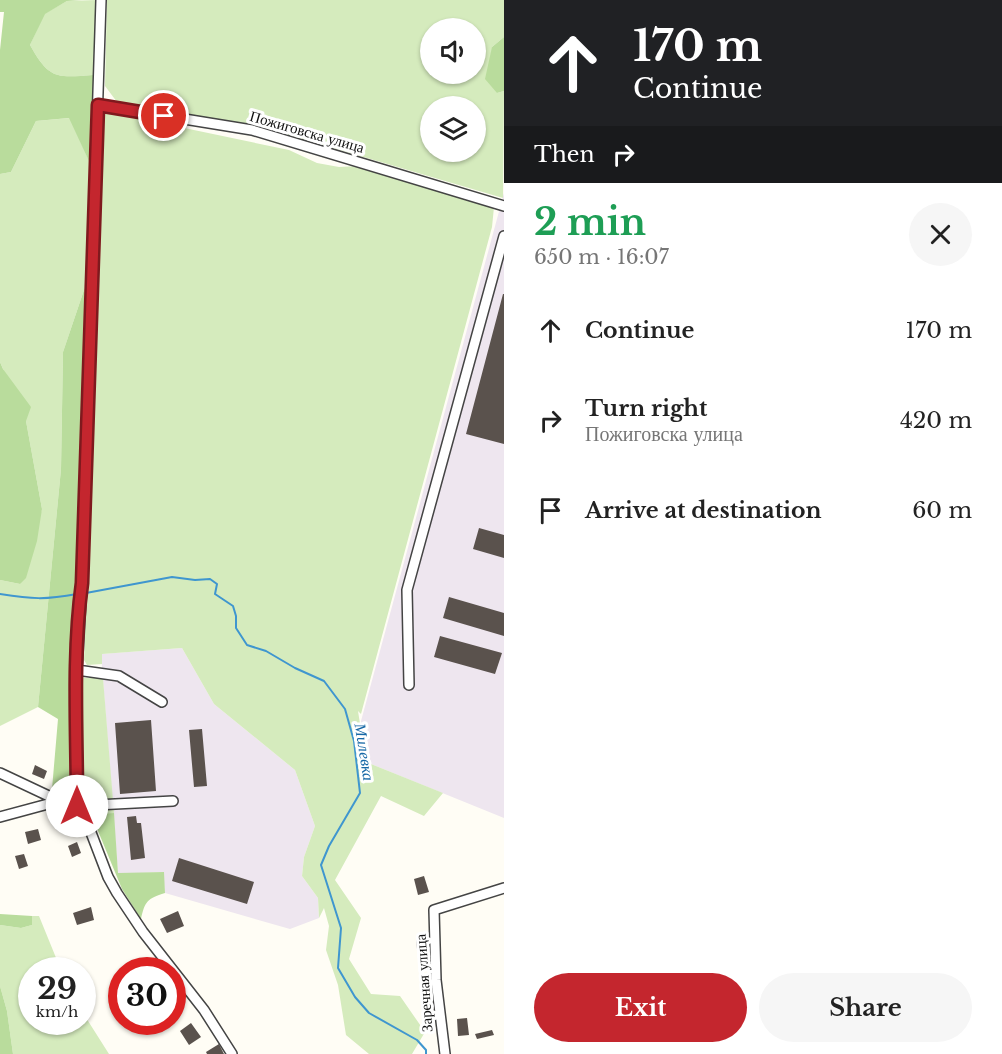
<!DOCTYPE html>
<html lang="en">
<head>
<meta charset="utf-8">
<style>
	:root { --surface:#fff; --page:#f6f6f6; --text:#222; --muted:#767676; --accent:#c4262e }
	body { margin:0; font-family:"Libre Baskerville",serif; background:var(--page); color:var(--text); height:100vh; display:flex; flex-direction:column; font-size:22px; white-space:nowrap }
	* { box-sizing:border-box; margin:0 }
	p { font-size:20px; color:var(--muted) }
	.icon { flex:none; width:33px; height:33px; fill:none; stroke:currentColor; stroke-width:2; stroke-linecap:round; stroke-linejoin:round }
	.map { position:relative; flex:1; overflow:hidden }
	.side { display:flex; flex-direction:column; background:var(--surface); width:498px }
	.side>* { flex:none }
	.guide { background:#202124; color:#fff; overflow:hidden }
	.controls { position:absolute; left:420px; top:18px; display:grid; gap:12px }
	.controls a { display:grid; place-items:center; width:66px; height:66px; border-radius:50%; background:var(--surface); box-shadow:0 2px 4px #0004; font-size:30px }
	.speed { position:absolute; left:18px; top:957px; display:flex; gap:12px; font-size:30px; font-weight:700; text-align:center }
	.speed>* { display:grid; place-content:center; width:78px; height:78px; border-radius:50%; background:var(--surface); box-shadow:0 2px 4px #0004; line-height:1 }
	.speed small { font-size:15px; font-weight:400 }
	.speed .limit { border:9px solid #d22; background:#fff; color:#111 }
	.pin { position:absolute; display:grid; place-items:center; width:51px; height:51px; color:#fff; margin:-26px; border:3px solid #fff; border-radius:50%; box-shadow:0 2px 6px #0007 }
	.me { position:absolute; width:66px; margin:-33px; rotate:0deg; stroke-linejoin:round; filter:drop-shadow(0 0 4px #0008) }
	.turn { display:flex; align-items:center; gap:21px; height:126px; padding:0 30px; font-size:27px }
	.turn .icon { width:78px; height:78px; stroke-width:2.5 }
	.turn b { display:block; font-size:42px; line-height:51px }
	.then { display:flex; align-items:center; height:57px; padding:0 30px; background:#0003; gap:12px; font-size:22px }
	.round { display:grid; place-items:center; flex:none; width:63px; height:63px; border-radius:32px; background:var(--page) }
	.summary { display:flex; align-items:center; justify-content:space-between; height:102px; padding:0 30px }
	h1 { font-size:36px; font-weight:700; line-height:45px; color:#1e9e55 }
	.primary-button { display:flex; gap:12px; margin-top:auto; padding:12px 30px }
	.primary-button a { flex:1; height:69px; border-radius:36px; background:var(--accent); color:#fff; font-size:24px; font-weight:700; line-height:69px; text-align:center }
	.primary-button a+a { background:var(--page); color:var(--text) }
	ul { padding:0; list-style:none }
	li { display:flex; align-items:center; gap:18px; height:90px; padding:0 30px }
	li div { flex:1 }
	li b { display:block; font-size:22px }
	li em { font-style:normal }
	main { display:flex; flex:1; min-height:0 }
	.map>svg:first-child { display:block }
	.industrial { fill:#eee6ef }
	.green { fill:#d5ebbd; fill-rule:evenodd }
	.forest { fill:#b9dc9c }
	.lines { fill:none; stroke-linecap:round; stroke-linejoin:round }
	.stream { stroke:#3f96cf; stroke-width:2 }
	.building { fill:#5a524d }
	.minor-casing { stroke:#444; stroke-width:12 }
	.minor { stroke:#fff; stroke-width:9 }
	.route-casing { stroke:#7f191e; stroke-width:15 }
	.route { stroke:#c4262e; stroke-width:10 }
	.labels { text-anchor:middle; stroke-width:6; stroke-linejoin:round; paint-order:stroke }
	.street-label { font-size:15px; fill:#111; stroke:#fff }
	.water-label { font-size:16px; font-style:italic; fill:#1768a6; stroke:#fff }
</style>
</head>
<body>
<main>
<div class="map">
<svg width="504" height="1054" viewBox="0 0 504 1054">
	<rect width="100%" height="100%" fill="#fffdf5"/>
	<path class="industrial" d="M 504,193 L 504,818 L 366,762 L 361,721 Z
		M 182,648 L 214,704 L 295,770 L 315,826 L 304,857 L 302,876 L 318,898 L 319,918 L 290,929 L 165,893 L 163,872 L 118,874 L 101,654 Z"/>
	<path class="green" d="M 96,0 L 93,75 C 56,78 49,79 30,45 L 44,14 L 67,1 Z
		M 107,0 L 504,0 L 504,37 L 492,47 L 497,93 L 504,91 L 503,198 L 265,128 L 117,102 L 105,86 ZM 430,28 L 476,28 L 476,74 L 430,74 ZM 430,106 L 476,106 L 476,152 L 430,152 Z
		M 103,111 L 289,150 L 317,163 L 339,167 L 359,166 L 437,191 L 494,207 L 492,227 L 361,714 L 358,711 L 366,762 L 443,793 L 424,816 L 381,796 L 335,880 L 361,918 L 349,959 L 371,994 L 400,996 L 425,1032 L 412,1054 L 369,1054 L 346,1035 L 338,985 L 326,950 L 329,926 L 324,908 L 319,918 L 318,898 L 302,876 L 304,857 L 315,826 L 295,770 L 214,704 L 182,648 L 102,654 L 102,664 L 87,665 L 84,660 Z
		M 70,118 L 94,172 L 85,287 L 63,352 L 61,469 L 38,707 L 0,726 L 0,580 L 20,584 L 42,509 L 26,421 L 0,362 L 0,174 L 11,172 L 36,121 Z
		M 75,672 L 85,678 L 103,678 L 114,813 L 91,814 L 74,793 Z
		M 32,916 L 39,916 L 61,970 L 32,970 L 32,1022 L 82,1022 L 83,1013 L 109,1054 L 13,1054 L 7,1011 L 0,986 L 0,925 L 21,928 L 32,925 Z"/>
	<path class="forest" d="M 0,0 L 82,0 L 67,1 L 45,14 L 30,45 C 49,79 56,78 93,75 L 94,172 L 69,118 L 36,121 L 11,172 L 0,174 L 0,50 L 4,12 L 0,12 Z
		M 504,37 L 504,91 L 497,93 L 485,79 L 492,47 Z
		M 85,287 L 78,534 L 74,793 L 52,789 L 58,719 L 38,707 L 61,469 L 63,352 Z
		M 0,362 L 3,369 L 31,407 L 26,421 L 42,509 L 37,541 L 26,578 L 20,584 L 0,580 Z
		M 114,813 L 118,873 L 164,872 L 165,893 C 147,899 145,901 141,919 L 122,889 L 91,814 Z
		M 0,914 L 32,916 L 32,925 L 21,928 L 0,925 Z
		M 0,986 L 7,1011 L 13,1054 L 0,1054 Z"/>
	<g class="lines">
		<path class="stream" d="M 86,593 L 172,577 L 195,580 L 210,579 L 217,584 L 215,594 L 233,606 L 236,616 L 236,628 L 247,645 L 266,651 L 295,668 L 324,681 L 345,709 L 354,741 L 360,793 L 329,846 L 321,865 L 341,928 L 338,968 L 355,997 L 369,1013 L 417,1040 L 426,1050 L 426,1054
			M 0,594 C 32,599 45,600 77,594"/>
	</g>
	<path class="building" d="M 503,294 L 504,294 L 504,444 L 466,434 Z
		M 479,528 L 504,535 L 504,558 L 473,549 Z
		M 449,597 L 504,613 L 504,636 L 443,618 Z
		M 440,636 L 502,653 L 495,674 L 434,657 Z
		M 151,720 L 156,791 L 120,794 L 115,723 Z
		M 202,729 L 207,786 L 194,787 L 189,730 Z
		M 35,765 L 47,771 L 44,779 L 32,774 Z
		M 136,816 L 137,823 L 141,823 L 145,858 L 131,860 L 127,817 Z
		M 38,829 L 41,840 L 28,844 L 25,832 Z
		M 77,842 L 81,853 L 72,857 L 68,846 Z
		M 24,854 L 28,866 L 19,869 L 15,856 Z
		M 179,858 L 254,882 L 247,904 L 172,881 Z
		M 424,876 L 429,892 L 418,895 L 414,879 Z
		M 91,907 L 94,920 L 77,925 L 73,913 Z
		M 178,911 L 184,926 L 167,933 L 160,919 Z
		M 430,938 L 432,947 L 417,949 L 416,940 Z
		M 467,1018 L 469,1035 L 458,1036 L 457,1019 Z
		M 191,1023 L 201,1037 L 189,1045 L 180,1031 Z
		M 492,1030 L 494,1035 L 477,1039 L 475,1034 Z
		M 219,1044 L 224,1054 L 207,1054 L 206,1052 Z"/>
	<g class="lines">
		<defs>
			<path id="minor" d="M 101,0 L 82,583 L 77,670 L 77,806 L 90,830 L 108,877 L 117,893 L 143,932 L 204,1010 L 232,1054
				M 98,105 L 252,130 L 504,206
				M 77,670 L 119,676 L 162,702
				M 409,685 L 407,590 L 504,236
				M 0,773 L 53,798 L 77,806 L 173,801
				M 0,817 L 48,804 L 53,798
				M 445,1054 L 436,980 L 434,910 L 504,888"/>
		</defs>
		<use href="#minor" class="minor-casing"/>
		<use href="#minor" class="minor"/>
	</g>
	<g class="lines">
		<defs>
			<path id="route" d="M 77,806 C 77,732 72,656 82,583 L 98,105 L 164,116"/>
		</defs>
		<use href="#route" class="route-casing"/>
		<use href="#route" class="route"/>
	</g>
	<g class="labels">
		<g class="street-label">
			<text transform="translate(307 132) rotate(16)" y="5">Пожиговска улица</text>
			<text transform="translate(424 983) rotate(-94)" y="5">Заречная улица</text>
		</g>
		<g class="water-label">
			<text transform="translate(365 752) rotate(81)" y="6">Милевка</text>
		</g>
	</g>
</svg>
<div class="controls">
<a><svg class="icon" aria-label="sound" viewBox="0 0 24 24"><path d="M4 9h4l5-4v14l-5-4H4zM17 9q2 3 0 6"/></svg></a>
<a><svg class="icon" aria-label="layers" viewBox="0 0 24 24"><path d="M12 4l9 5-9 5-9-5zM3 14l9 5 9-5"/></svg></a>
</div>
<div class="speed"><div>29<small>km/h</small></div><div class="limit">30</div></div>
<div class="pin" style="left:164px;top:116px;background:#d93025"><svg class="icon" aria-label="arrive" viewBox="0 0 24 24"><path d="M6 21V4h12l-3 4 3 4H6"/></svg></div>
<svg class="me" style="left:77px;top:806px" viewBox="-20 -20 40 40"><circle r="19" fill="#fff"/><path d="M0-13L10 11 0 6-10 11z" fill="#c4262e"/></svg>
</div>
<section class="side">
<div class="guide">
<div class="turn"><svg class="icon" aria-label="ahead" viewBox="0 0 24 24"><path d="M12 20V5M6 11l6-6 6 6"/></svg><div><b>170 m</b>Continue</div></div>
<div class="then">Then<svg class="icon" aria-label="right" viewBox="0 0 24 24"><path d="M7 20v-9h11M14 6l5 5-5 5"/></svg></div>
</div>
<div class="summary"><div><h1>2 min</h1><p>650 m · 16:07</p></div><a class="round"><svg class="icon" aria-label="close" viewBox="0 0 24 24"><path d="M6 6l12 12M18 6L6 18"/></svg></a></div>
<ul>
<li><svg class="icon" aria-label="ahead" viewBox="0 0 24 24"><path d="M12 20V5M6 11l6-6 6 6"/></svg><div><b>Continue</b></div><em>170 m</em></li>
<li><svg class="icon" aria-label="right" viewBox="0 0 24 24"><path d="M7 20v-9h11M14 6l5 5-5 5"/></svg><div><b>Turn right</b><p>Пожиговска улица</p></div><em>420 m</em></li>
<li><svg class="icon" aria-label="arrive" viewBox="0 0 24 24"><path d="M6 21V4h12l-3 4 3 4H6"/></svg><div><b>Arrive at destination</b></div><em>60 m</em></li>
</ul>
<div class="primary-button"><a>Exit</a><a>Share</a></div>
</section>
</main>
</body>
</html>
